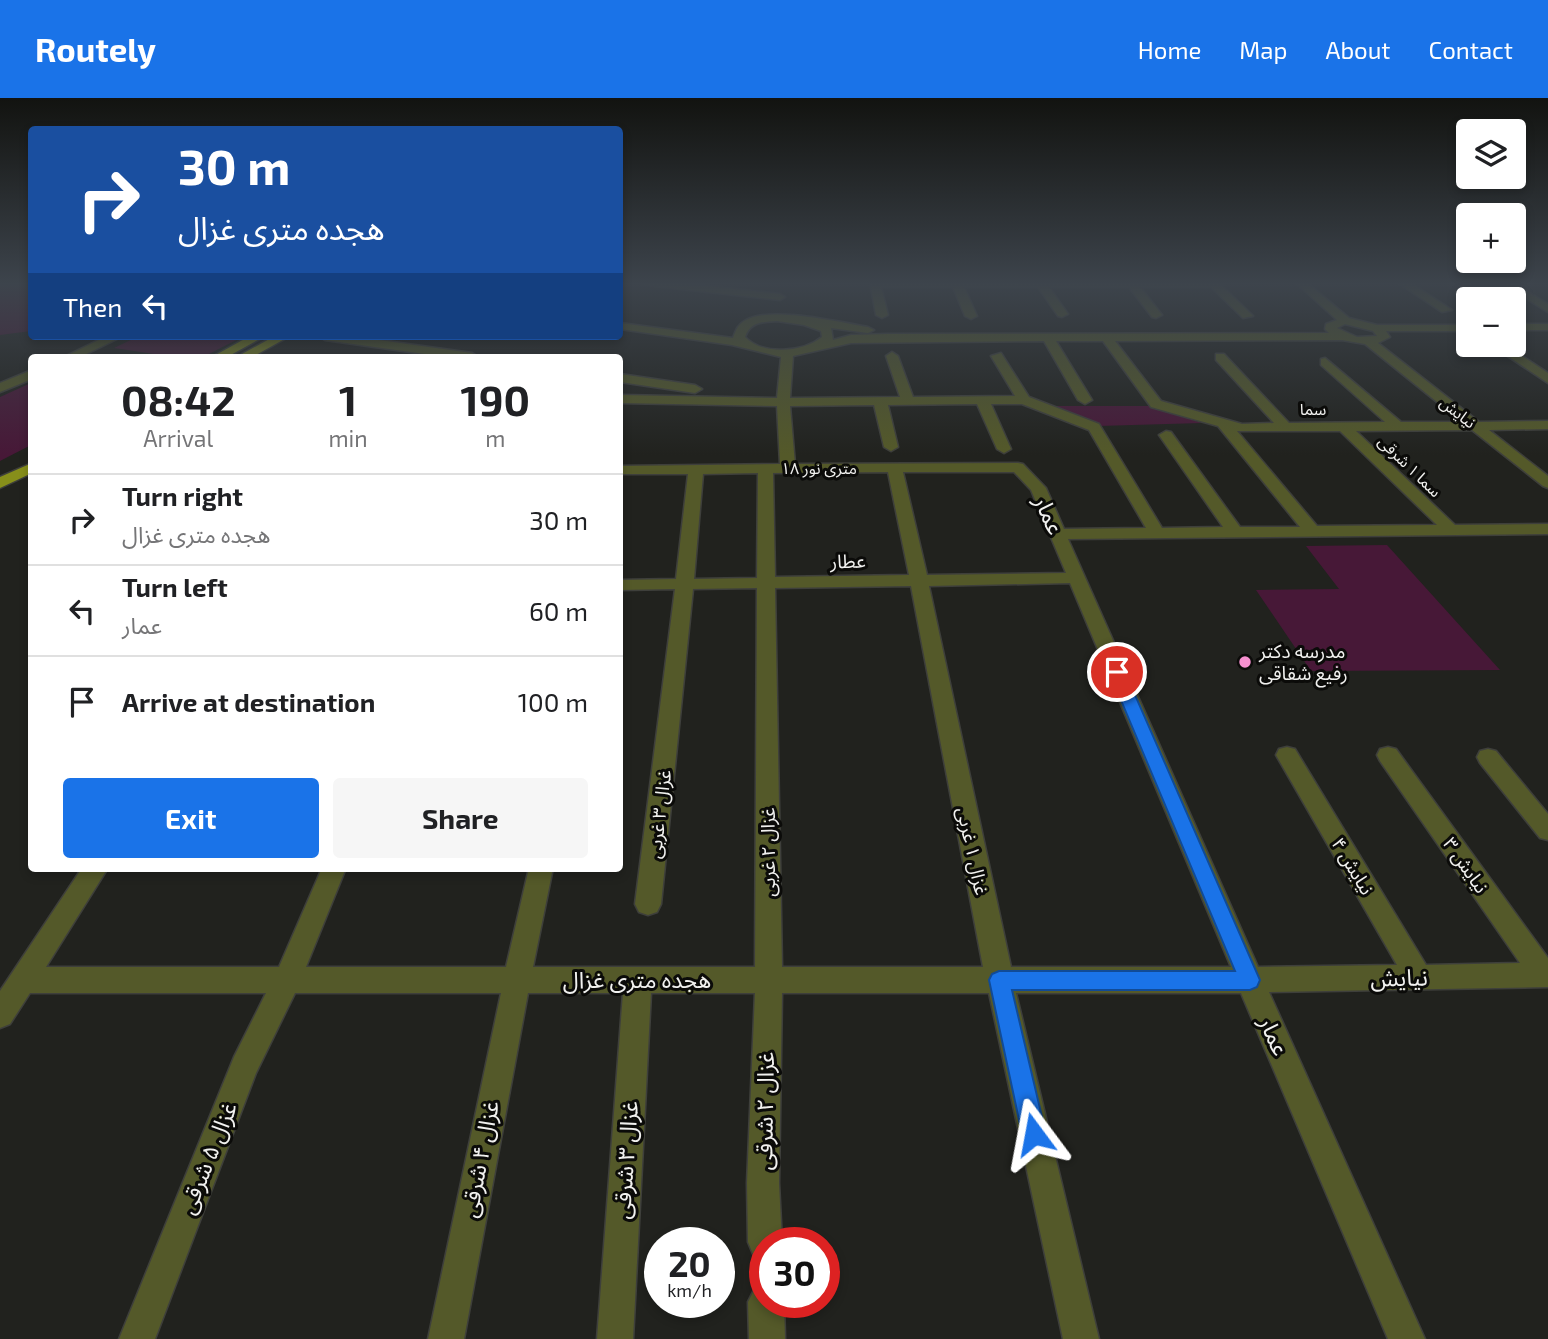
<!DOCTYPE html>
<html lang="en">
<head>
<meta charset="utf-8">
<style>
	:root { --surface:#fff; --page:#f6f6f6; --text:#202124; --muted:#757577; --line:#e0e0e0; --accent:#1a73e8 }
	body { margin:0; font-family:"Exo 2","Noto Sans Arabic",sans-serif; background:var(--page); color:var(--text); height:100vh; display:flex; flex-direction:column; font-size:26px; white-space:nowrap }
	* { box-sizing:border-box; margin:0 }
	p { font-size:23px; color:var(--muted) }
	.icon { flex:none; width:38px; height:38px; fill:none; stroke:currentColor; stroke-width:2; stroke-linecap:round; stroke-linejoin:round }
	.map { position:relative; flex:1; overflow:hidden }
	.sheet { position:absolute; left:28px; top:256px; width:595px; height:518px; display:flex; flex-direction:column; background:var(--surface); border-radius:7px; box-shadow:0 4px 10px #0003 }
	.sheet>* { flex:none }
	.hud { position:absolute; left:28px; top:28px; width:595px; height:214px; border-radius:7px; box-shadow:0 4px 10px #0003; background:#1a4fa0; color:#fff; overflow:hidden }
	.tools { position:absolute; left:1456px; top:21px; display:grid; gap:14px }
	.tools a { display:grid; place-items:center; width:70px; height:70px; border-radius:7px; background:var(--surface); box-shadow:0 4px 10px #0003; font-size:35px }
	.speed { position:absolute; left:644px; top:1129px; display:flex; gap:14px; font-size:35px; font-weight:700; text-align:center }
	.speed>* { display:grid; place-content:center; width:91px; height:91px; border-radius:50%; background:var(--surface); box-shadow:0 4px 10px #0003; line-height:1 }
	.speed small { font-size:18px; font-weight:400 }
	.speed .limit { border:10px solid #d22; background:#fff; color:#111 }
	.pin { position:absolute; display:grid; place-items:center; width:60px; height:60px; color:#fff; margin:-30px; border:4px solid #fff; border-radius:50%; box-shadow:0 2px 7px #0007 }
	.me { position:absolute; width:77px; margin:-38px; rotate:347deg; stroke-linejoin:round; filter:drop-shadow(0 0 5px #0008) }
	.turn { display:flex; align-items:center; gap:24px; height:147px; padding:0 35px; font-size:32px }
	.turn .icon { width:91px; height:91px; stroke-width:2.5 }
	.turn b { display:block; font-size:49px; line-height:60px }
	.then { display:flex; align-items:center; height:66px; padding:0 35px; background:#0003; gap:14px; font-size:26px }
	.eta { display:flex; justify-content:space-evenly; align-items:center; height:119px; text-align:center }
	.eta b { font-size:42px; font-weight:700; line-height:49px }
	.cta { display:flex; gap:14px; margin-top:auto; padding:14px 35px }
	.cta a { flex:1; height:80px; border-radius:7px; background:var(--accent); color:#fff; font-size:28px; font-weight:700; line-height:80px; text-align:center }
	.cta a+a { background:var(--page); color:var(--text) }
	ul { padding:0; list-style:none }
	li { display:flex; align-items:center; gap:21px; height:91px; padding:0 35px; border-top:2px solid var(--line) }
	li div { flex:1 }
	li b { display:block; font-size:26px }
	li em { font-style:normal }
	header { display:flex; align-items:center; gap:42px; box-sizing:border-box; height:98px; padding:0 35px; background:var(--accent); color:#fff }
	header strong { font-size:33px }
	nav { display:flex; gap:38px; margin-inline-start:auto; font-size:24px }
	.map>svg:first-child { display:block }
	.green { fill:#471837 }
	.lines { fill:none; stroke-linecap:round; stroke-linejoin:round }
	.minor-casing { stroke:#3e3f3b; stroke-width:3 }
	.major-casing { stroke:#3e3f3b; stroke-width:3 }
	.minor { fill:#545929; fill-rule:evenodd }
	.major { fill:#878f1a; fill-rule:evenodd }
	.route { fill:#1a73e8; stroke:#114b97; stroke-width:2 }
	.poi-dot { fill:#f690cf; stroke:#0b0b09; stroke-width:2.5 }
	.labels { text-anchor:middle; stroke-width:6; stroke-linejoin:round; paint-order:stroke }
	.far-street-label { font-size:16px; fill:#f1f1ef; stroke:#0b0b09 }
	.street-label { font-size:19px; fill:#f1f1ef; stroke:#0b0b09 }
	.poi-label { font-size:19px; fill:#f1f1ef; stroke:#0b0b09; text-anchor:start }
	.near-street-label { font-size:23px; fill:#f1f1ef; stroke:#0b0b09 }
</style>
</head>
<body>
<header>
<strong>Routely</strong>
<nav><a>Home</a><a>Map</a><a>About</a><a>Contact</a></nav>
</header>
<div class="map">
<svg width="1548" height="1241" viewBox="0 0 1548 1241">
	<rect width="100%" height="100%" fill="#21221e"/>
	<path class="green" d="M 0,184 L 31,184 L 31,233 L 0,237 Z
		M 139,238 L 244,238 L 203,259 L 174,259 L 114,250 Z
		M 31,285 L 31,347 L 0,363 L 0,299 Z
		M 1049,308 L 1150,308 L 1202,325 L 1098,328 Z
		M 1387,447 L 1500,572 L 1311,573 L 1256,492 L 1339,491 L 1306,448 Z"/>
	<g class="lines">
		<defs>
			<path id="minor" d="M 641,184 L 671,184 L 780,196 L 785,199 L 780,202 L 646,187 Z
				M 870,184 L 1218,184 L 1253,218 L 1243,220 L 1211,189 L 1140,189 L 1162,217 L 1156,220 L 1152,219 L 1129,189 L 1049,189 L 1068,216 L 1062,219 L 1058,218 L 1038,189 L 964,189 L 977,218 L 971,221 L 965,218 L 953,189 L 881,189 L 888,217 L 882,220 L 876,217 Z
				M 1295,184 L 1306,184 L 1349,220 L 1377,227 L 1468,227 L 1468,233 L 1386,233 L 1390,239 L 1378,245 L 1479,324 L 1548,323 L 1548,331 L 1489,332 L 1548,378 L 1548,390 L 1543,388 L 1472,332 L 1356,333 L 1455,427 L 1548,426 L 1548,436 L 1068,441 L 1258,869 L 1397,867 L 1276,657 L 1279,651 L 1287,649 L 1295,651 L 1426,867 L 1520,865 L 1380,663 L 1377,657 L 1380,651 L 1388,649 L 1396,651 L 1548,860 L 1548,889 L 1269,894 L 1425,1241 L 1388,1241 L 1241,895 L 1016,895 L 1099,1241 L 1063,1241 L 989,895 L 782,895 L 779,1085 L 782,1144 L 765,1144 L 765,1161 L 753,1156 L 748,1144 L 747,1085 L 755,895 L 651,895 L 633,1241 L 597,1241 L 623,895 L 528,895 L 464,1241 L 428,1241 L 501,895 L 295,895 L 256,975 L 155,1241 L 119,1241 L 234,959 L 266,895 L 30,895 L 10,926 L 0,930 L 0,893 L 82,770 L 108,770 L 46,869 L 279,869 L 322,770 L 346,770 L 306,869 L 506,869 L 529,770 L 553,770 L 533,869 L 755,869 L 757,490 L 693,491 L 661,806 L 657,814 L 648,817 L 639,814 L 635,806 L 675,491 L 620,492 L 620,482 L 676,481 L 688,376 L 620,376 L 620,368 L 780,366 L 777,308 L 620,305 L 620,297 L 777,300 L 781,259 L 732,247 L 620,231 L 620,225 L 733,240 C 736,232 738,226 746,222 C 771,208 839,224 868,229 L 874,232 L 868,235 L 831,230 L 833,242 L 851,237 L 888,236 L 1329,235 L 1325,231 L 1326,226 L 1337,222 ZM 777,223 L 804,227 L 821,233 L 822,239 C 804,254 763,258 745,239 C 750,224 762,224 777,223 ZM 1345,226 L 1373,233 L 1377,238 L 1357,239 L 1337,230 ZM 1342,242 L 1365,246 L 1462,324 L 1401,324 L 1325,260 L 1321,261 L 1321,267 L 1385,324 L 1289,325 L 1224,256 L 1216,256 L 1216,262 L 1274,325 L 1242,326 L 1161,303 L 1115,243 ZM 1044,243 L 1078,302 L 1085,306 L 1092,302 L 1056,243 L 1103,243 L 1151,309 L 1218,328 L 1300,429 L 1240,429 L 1171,334 L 1166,333 L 1159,337 L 1223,429 L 1162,430 L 1099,326 L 1029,299 L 1001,255 L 991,258 L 1015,298 L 913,299 L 898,258 L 892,254 L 886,258 L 900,299 L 790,300 L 793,258 L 851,245 ZM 977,306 L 997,351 L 1004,355 L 1011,351 L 991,306 L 1022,306 L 1089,332 L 1146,430 L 1064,431 L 1046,390 L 1023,366 L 1018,365 L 795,366 L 790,308 L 874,307 L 884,349 L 891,353 L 898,349 L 888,307 ZM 1237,333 L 1340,333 L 1437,427 L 1317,428 ZM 888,374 L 909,477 L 775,479 L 773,375 ZM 903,374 L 1014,374 L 1031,392 L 1066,475 L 927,477 ZM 758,375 L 757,480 L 694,481 L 703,376 ZM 1070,485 L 1231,869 L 1011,869 L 929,488 ZM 911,488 L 983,869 L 782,869 L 775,490 Z
				M 1397,184 L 1409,184 L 1452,212 L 1442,214 Z
				M 1499,184 L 1511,184 L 1548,206 L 1548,214 Z
				M 1514,226 L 1548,226 L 1548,232 L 1514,232 Z
				M 107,238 L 123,238 L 80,259 L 64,259 Z
				M 319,238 L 350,238 L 472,255 L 478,259 L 446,259 L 325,242 Z
				M 1491,247 L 1505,247 L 1548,275 L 1548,285 Z
				M 32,272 L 32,281 L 0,294 L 0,285 Z
				M 620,276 L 695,287 L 702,291 L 695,295 L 620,284 Z
				M 1488,651 L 1496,653 L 1548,716 L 1548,742 L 1540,740 L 1480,665 L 1477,659 L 1480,653 Z
				M 765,1187 L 765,1204 L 784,1204 L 785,1241 L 749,1241 L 748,1204 L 754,1192 Z"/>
			<path id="major" d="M 250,238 L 265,238 L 227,259 L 212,259 Z
				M 275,238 L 290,238 L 252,259 L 242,256 Z
				M 32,365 L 32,375 L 0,390 L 0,379 Z"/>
		</defs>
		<use href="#minor" class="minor-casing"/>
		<use href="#major" class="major-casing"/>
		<use href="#minor" class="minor"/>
		<use href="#major" class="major"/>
	</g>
	<linearGradient id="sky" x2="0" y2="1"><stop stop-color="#121310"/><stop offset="0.52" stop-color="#3d444c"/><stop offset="1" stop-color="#3d444c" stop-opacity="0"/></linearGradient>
	<rect width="1548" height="357" fill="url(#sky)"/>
	<path class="route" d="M 1117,569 L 1125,574 L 1260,882 L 1257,889 L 1250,892 L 1012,892 L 1046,1036 L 1043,1044 L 1034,1048 L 1026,1044 L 1022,1036 L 989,882 L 992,876 L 999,873 L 1235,873 L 1109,574 Z"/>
	<circle class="poi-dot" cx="1245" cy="564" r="7"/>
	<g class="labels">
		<g class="far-street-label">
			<text x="1313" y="317">سما</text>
			<text transform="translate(1458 314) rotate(38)" y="6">نیایش</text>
			<text transform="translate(1410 368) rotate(44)" y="6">سما ۱ شرقی</text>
			<text x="819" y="376">۱۸ متری نور</text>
		</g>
		<g class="street-label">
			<text transform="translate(848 463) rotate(-1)" y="7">عطار</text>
			<text transform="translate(659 716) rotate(-83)" y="7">غزال ۳ غربی</text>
			<text transform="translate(973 753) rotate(78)" y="7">غزال ۱ غربی</text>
			<text transform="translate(768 754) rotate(-90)" y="7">غزال ۲ غربی</text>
			<text transform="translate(1466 767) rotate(55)" y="7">نیایش ۳</text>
			<text transform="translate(1353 768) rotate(59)" y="7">نیایش ۴</text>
		</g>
		<g class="poi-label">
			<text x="1259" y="560">مدرسه دکتر<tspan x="1259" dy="22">رفیع شقاقی</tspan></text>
		</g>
		<g class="near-street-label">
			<text transform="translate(1049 417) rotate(66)" y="8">عمار</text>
			<text transform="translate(1399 880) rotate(-1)" y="8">نیایش</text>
			<text x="637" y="890">هجده متری غزال</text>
			<text transform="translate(1274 938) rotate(66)" y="8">عمار</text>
			<text transform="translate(765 1013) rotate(-89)" y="8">غزال ۲ شرقی</text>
			<text transform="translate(208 1060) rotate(-68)" y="8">غزال ۵ شرقی</text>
			<text transform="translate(480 1061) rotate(-79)" y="8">غزال ۴ شرقی</text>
			<text transform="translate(626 1062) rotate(-86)" y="8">غزال ۳ شرقی</text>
		</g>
	</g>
</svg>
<div class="tools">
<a><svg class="icon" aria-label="layers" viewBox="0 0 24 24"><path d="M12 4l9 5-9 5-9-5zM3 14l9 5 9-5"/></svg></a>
<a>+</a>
<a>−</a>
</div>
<div class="speed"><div>20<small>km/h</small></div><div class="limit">30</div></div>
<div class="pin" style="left:1117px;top:574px;background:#d93025"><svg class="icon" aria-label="arrive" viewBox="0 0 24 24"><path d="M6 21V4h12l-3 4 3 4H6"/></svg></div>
<svg class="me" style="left:1034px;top:1036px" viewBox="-20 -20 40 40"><path d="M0-17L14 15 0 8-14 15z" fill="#1a73e8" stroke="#fff" stroke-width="4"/></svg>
<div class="hud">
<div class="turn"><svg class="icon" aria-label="right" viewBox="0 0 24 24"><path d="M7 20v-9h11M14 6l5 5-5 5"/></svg><div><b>30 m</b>هجده متری غزال</div></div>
<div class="then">Then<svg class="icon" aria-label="left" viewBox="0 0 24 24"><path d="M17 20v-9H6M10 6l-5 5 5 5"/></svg></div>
</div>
<section class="sheet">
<div class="eta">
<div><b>08:42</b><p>Arrival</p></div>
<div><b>1</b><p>min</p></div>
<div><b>190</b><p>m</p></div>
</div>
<ul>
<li><svg class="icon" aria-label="right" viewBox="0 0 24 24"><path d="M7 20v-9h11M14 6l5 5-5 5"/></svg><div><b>Turn right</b><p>هجده متری غزال</p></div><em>30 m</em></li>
<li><svg class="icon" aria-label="left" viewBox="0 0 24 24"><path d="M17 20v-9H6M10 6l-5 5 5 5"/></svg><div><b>Turn left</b><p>عمار</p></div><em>60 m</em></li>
<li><svg class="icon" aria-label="arrive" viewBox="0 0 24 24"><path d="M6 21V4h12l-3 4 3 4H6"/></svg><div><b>Arrive at destination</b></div><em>100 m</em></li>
</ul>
<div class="cta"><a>Exit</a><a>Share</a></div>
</section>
</div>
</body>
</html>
